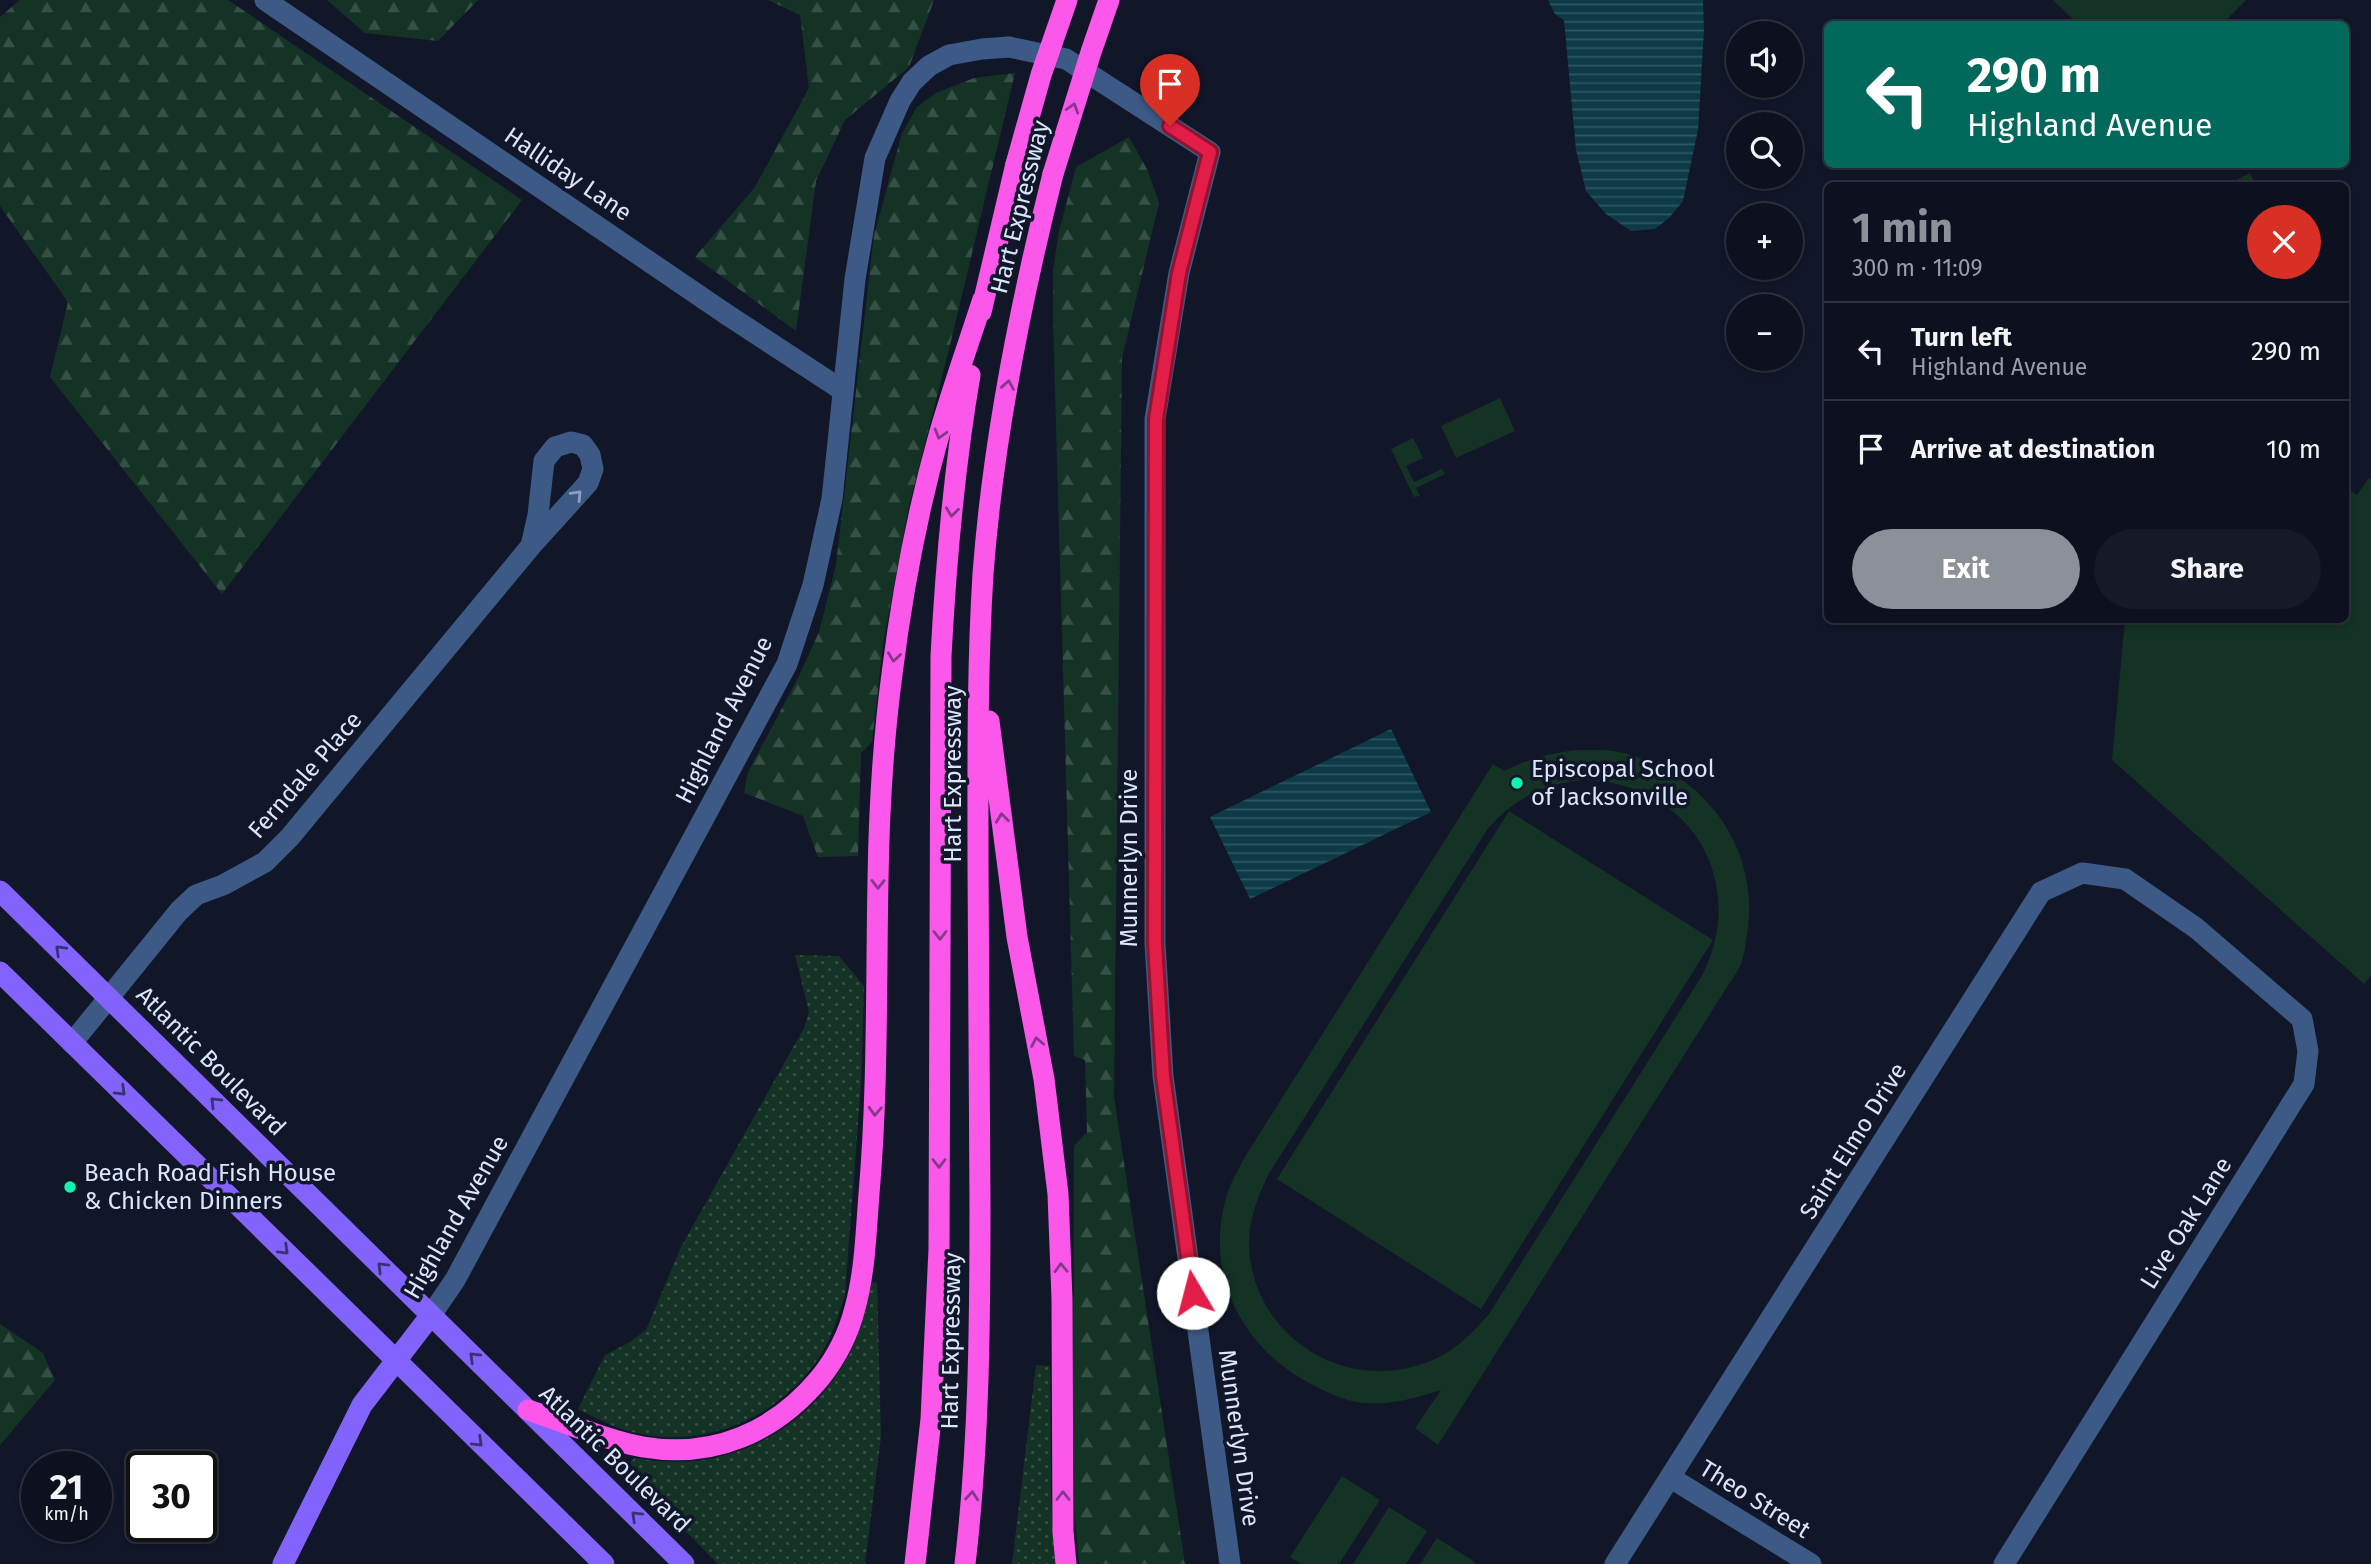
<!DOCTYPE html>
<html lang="en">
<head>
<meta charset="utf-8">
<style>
	:root { --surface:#0d111f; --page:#161a28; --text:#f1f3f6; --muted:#9a9da4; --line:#2d313d; --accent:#8c9099 }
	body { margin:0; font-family:"Fira Sans",sans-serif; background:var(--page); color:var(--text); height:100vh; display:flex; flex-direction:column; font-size:26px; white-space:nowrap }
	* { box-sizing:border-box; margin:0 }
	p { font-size:23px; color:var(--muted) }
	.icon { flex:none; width:38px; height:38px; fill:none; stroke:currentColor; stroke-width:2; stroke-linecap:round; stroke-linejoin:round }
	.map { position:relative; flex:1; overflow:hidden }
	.sheet { position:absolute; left:1824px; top:182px; width:525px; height:441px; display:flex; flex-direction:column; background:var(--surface); border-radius:10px; box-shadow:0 4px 10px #0003,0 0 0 2px var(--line) }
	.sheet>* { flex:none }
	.hud { position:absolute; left:1824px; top:21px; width:525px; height:147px; border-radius:10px; box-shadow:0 4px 10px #0003,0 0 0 2px var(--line); background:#00695c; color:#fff; overflow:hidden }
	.buttons { position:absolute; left:1726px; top:21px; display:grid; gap:14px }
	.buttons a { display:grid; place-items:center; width:77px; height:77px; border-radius:50%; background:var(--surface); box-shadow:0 4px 10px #0003,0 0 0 2px var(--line); font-size:35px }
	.speed { position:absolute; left:21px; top:1451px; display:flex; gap:14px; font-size:35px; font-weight:700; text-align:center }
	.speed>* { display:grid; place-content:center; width:91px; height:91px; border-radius:50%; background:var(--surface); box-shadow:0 4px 10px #0003,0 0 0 2px var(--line); line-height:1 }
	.speed small { font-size:18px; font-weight:400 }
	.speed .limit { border:4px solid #111; border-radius:10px; background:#fff; color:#111 }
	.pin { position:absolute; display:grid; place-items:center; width:60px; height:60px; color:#fff; margin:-72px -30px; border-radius:50% 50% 50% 0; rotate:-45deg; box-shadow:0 0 7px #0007 }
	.pin .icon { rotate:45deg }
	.me { position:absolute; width:77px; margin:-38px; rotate:352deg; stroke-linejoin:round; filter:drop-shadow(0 0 5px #0008) }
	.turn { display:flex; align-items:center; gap:24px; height:147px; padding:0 28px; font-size:32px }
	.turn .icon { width:91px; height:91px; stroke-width:2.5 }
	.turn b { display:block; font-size:49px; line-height:60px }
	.round { display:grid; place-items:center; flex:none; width:74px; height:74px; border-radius:37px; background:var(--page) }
	.head { display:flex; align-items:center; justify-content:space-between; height:119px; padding:0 28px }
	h1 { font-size:42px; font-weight:700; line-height:52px; color:var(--accent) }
	.primary-button { display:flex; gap:14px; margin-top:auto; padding:14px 28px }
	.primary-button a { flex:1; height:80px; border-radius:42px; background:var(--accent); color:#fff; font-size:28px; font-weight:700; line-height:80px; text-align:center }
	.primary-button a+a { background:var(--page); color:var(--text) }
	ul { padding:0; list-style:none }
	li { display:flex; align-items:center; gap:21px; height:98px; padding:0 28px; border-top:2px solid var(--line) }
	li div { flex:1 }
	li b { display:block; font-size:26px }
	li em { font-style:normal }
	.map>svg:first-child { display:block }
	.grass { fill:url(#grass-dots) }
	.forest { fill:url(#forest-firs) }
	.garden { fill:#143325; fill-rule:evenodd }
	.water { fill:url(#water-rules) }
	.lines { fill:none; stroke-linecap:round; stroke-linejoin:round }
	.minor { stroke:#3d5a86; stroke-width:21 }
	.major { stroke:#8263fb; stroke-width:21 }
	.highway { stroke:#fb58eb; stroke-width:21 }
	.highway-bridge { stroke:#fb58eb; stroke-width:21 }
	.oneway { stroke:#86388a }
	.oneway2 { stroke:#8ca0c2 }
	.oneway3 { stroke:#393272 }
	.route-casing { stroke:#92132f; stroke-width:18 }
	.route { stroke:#e11d48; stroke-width:12 }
	.poi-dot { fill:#0bf9ac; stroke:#111729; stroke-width:2.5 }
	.labels { text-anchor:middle; stroke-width:7; stroke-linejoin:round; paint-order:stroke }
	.street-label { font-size:24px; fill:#dae5fe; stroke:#111729 }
	.poi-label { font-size:24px; fill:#dae5fe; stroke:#111729; text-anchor:start }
</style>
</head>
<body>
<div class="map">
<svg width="2371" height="1564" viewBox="0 0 2371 1564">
	<defs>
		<pattern id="grass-dots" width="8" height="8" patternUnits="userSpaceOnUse" patternTransform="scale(1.75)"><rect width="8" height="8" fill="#143325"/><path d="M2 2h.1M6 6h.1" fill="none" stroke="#365046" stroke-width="1.8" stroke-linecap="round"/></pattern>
		<pattern id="forest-firs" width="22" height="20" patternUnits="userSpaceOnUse" patternTransform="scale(1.75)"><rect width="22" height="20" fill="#143325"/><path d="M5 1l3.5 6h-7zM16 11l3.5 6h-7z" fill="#365046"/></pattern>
		<pattern id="water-rules" width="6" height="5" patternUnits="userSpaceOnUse" patternTransform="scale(1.75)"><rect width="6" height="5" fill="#0c3a47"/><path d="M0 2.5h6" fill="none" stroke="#2f5663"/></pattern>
	</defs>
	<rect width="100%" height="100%" fill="#111729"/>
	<path class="grass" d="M 795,955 L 839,956 L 864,986 L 861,1083 L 845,1295 C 838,1317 831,1340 818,1359 C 778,1417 707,1449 637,1433 C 616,1429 597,1418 578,1409 L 605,1355 L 630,1342 L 646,1330 L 681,1247 L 804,1028 L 809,1012 Z
		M 872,1282 L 877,1283 L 881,1437 L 865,1564 L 718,1564 L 624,1469 L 634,1458 C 661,1462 687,1464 714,1458 C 774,1446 830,1401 854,1344 C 863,1325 867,1302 872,1282 Z
		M 1036,1365 L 1050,1366 L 1051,1496 L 1055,1564 L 1012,1564 Z"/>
	<path class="forest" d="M 20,0 L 228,0 L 522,200 L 222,594 L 50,377 L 68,302 L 0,206 L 0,17 Z
		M 327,0 L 478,0 L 438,41 L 365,33 Z
		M 768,0 L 934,0 L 909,67 L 845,120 L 816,181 L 796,331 L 695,257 L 755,187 L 809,88 L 800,15 Z
		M 1015,73 L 951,341 L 908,510 L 883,645 L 872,742 L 861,753 L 858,856 L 818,857 L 803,816 L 744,793 L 748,772 L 799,676 L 819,632 L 836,565 L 874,235 L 902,133 L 917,107 L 936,93 L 974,78 Z
		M 1129,137 L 1148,171 L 1159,203 L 1122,358 L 1114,1097 L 1185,1564 L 1079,1564 L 1074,1505 L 1074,1146 L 1087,1132 L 1085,1060 L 1074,1056 L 1053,319 L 1053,270 L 1059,231 L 1076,167 Z
		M 0,1324 L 43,1353 L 55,1380 L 0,1445 Z"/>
	<path class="garden" d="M 2053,0 L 2246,0 L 2222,24 L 2078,24 Z
		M 2250,173 L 2256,185 L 2221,185 L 2224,180 L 2227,185 Z
		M 1500,398 L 1515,431 L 1456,458 L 1441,426 Z
		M 1413,438 L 1423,458 L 1406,466 L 1414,482 L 1442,469 L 1445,474 L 1416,488 L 1420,496 L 1414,497 L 1391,449 Z
		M 2369,478 L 2371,479 L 2371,976 L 2364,984 L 2112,760 L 2125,620 L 2345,620 L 2345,487 L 2357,495 Z
		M 1577,750 C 1592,750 1609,749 1624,753 C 1704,774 1758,845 1748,928 C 1746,940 1745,953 1741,964 C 1737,972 1732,980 1727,987 L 1438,1445 L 1415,1428 L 1441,1390 C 1412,1399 1383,1408 1352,1401 C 1338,1398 1325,1391 1313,1385 C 1241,1349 1203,1272 1227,1194 C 1232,1180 1239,1168 1246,1155 L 1493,764 L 1504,771 C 1528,759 1550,753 1577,750 ZM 1584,780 C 1689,782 1749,880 1703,974 L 1489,1314 C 1475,1330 1460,1346 1441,1356 C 1356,1400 1254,1343 1249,1247 C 1248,1221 1258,1197 1268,1175 L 1487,830 C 1511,800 1545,783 1584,780 Z
		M 1509,811 L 1713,940 L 1481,1309 L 1277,1179 Z
		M 1342,1476 L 1380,1500 L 1339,1564 L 1301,1564 L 1290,1557 Z
		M 1389,1507 L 1427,1531 L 1406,1564 L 1353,1564 Z
		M 1437,1538 L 1475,1562 L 1474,1564 L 1420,1564 Z"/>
	<path class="water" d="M 1548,0 L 1703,0 L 1704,30 L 1698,130 L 1683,201 L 1669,218 L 1655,229 L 1631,231 L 1606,214 L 1586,191 L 1576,150 L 1564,20 L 1555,14 Z
		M 1391,729 L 1431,812 L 1250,899 L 1210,817 Z"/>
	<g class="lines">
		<path class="minor" d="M 265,0 L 726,314 L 842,390
			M 72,1043 L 179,911 L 196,895 L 223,885 L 265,862 L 290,837 L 531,546 L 588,483 L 593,469 L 590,455 L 583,445 L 571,442 L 555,447 L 544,461 L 538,515 L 531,546
			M 431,1315 L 455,1280 L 787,664 L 813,585 L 832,499 L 855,279 L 875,158 L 900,101 L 912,82 L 929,66 L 949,55 L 982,49 L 1009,47 L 1066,59 L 1210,152 L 1179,273 L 1155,419 L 1155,943 L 1163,1076 L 1230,1564
			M 1671,1478 L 1811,1564
			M 1615,1564 L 2041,892 L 2082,873 L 2125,879 L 2196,928 L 2302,1019 L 2308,1051 L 2304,1084 L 2004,1564"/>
		<path class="major" d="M 0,891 L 684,1564
			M 0,972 L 604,1564
			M 283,1564 L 362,1405 L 431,1315"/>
		<path class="highway" d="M 981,312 L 1016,164
			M 989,721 L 1017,937 L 1044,1079 L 1058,1194 L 1062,1299 L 1063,1532 L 1066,1564
			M 528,1410 C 565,1422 604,1440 643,1447 C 714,1459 775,1432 820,1378 C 836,1358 849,1332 855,1308 C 865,1272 866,1232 869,1194 C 878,1090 876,985 878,880 C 879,812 883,742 892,674 C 902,594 917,513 939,435 C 952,390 968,345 983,299
			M 915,1564 L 931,1419 L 939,1249 L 941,656 C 946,562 954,468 970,375
			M 965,1564 C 979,1445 980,1326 980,1206 C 979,1092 979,977 978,862 C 978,766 977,670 983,574 C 993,439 1020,305 1053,174"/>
		<path class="highway-bridge" d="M 1016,164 L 1041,75 L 1067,0
			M 1053,174 L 1091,52 L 1109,0"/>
	</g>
	<defs><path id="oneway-chevron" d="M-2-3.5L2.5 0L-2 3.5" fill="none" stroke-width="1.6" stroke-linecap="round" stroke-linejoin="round" transform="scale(1.75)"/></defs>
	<g class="oneway">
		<use href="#oneway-chevron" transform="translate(1073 108) rotate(-73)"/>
		<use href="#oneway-chevron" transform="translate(1008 385) rotate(-80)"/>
		<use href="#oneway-chevron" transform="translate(940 434) rotate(106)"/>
		<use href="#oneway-chevron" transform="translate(952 512) rotate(97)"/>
		<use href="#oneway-chevron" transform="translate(894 657) rotate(98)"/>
		<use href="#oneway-chevron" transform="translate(1002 818) rotate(-97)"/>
		<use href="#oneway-chevron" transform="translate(878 884) rotate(91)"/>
		<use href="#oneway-chevron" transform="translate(940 935) rotate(90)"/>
		<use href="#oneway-chevron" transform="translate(1037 1042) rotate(-101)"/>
		<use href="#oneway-chevron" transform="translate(875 1111) rotate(93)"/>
		<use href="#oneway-chevron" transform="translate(939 1163) rotate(90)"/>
		<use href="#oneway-chevron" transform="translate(1061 1268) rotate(-92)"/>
		<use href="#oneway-chevron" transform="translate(972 1496) rotate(-85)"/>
		<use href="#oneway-chevron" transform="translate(1063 1496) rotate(-90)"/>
	</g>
	<use class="oneway2" href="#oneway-chevron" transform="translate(577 495) rotate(-47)"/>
	<g class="oneway3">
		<use href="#oneway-chevron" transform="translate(60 950) rotate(-136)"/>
		<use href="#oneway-chevron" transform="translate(121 1091) rotate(44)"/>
		<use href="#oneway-chevron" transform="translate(215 1102) rotate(-135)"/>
		<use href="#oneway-chevron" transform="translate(284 1250) rotate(44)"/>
		<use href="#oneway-chevron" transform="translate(382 1267) rotate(-135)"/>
		<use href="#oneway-chevron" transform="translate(474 1357) rotate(-136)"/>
		<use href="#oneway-chevron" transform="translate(478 1442) rotate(44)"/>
		<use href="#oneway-chevron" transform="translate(636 1516) rotate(-136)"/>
	</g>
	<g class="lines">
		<defs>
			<path id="route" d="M 1170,126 L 1210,152 L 1179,273 L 1156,419 L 1155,943 L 1163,1076 L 1193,1293"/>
		</defs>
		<use href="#route" class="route-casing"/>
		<use href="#route" class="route"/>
	</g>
	<g class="poi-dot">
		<circle cx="1517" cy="783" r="7"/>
		<circle cx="70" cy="1187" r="7"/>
	</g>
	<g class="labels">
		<g class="street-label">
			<text transform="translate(568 174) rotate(34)" y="8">Halliday Lane</text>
			<text transform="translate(1020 207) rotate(-76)" y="8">Hart Expressway</text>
			<text transform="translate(724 720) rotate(-63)" y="8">Highland Avenue</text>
			<text transform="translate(953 774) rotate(-90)" y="8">Hart Expressway</text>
			<text transform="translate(305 775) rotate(-49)" y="8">Ferndale Place</text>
			<text transform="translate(1129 858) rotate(-90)" y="8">Munnerlyn Drive</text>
			<text transform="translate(211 1061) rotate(45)" y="8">Atlantic Boulevard</text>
			<text transform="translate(1853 1141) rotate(-58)" y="8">Saint Elmo Drive</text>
			<text transform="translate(456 1217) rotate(-60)" y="8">Highland Avenue</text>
			<text transform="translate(2186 1223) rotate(-58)" y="8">Live Oak Lane</text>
			<text transform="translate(951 1341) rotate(-89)" y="8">Hart Expressway</text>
			<text transform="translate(1239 1438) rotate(82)" y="8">Munnerlyn Drive</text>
			<text transform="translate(615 1459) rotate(44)" y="8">Atlantic Boulevard</text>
			<text transform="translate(1755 1499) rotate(32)" y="8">Theo Street</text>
		</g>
		<g class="poi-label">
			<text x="1531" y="777">Episcopal School<tspan x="1531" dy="28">of Jacksonville</tspan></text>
			<text x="84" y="1181">Beach Road Fish House<tspan x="84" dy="28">&amp; Chicken Dinners</tspan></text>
		</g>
	</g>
</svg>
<div class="buttons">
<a><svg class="icon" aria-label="sound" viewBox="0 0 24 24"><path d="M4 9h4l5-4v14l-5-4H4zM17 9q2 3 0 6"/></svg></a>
<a><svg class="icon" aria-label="search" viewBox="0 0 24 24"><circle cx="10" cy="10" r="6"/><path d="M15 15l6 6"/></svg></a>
<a>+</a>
<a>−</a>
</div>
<div class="speed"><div>21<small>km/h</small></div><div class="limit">30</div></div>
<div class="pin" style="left:1170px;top:126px;background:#d93025"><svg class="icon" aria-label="arrive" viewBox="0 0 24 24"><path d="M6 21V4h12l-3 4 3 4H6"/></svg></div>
<svg class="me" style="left:1193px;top:1293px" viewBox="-20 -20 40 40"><circle r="19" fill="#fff"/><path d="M0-13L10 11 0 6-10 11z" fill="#e11d48"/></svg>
<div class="hud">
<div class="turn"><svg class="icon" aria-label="left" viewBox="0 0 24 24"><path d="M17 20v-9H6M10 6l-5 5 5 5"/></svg><div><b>290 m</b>Highland Avenue</div></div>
</div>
<section class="sheet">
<div class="head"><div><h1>1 min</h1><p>300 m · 11:09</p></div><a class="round" style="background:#d93025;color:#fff"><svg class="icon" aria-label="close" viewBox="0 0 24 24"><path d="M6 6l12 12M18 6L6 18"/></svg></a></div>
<ul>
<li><svg class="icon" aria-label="left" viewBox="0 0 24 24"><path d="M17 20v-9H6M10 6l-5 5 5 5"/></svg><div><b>Turn left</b><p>Highland Avenue</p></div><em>290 m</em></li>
<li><svg class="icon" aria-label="arrive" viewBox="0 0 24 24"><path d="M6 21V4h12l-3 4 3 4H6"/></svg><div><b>Arrive at destination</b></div><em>10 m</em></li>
</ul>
<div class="primary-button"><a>Exit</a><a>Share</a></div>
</section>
</div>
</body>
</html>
